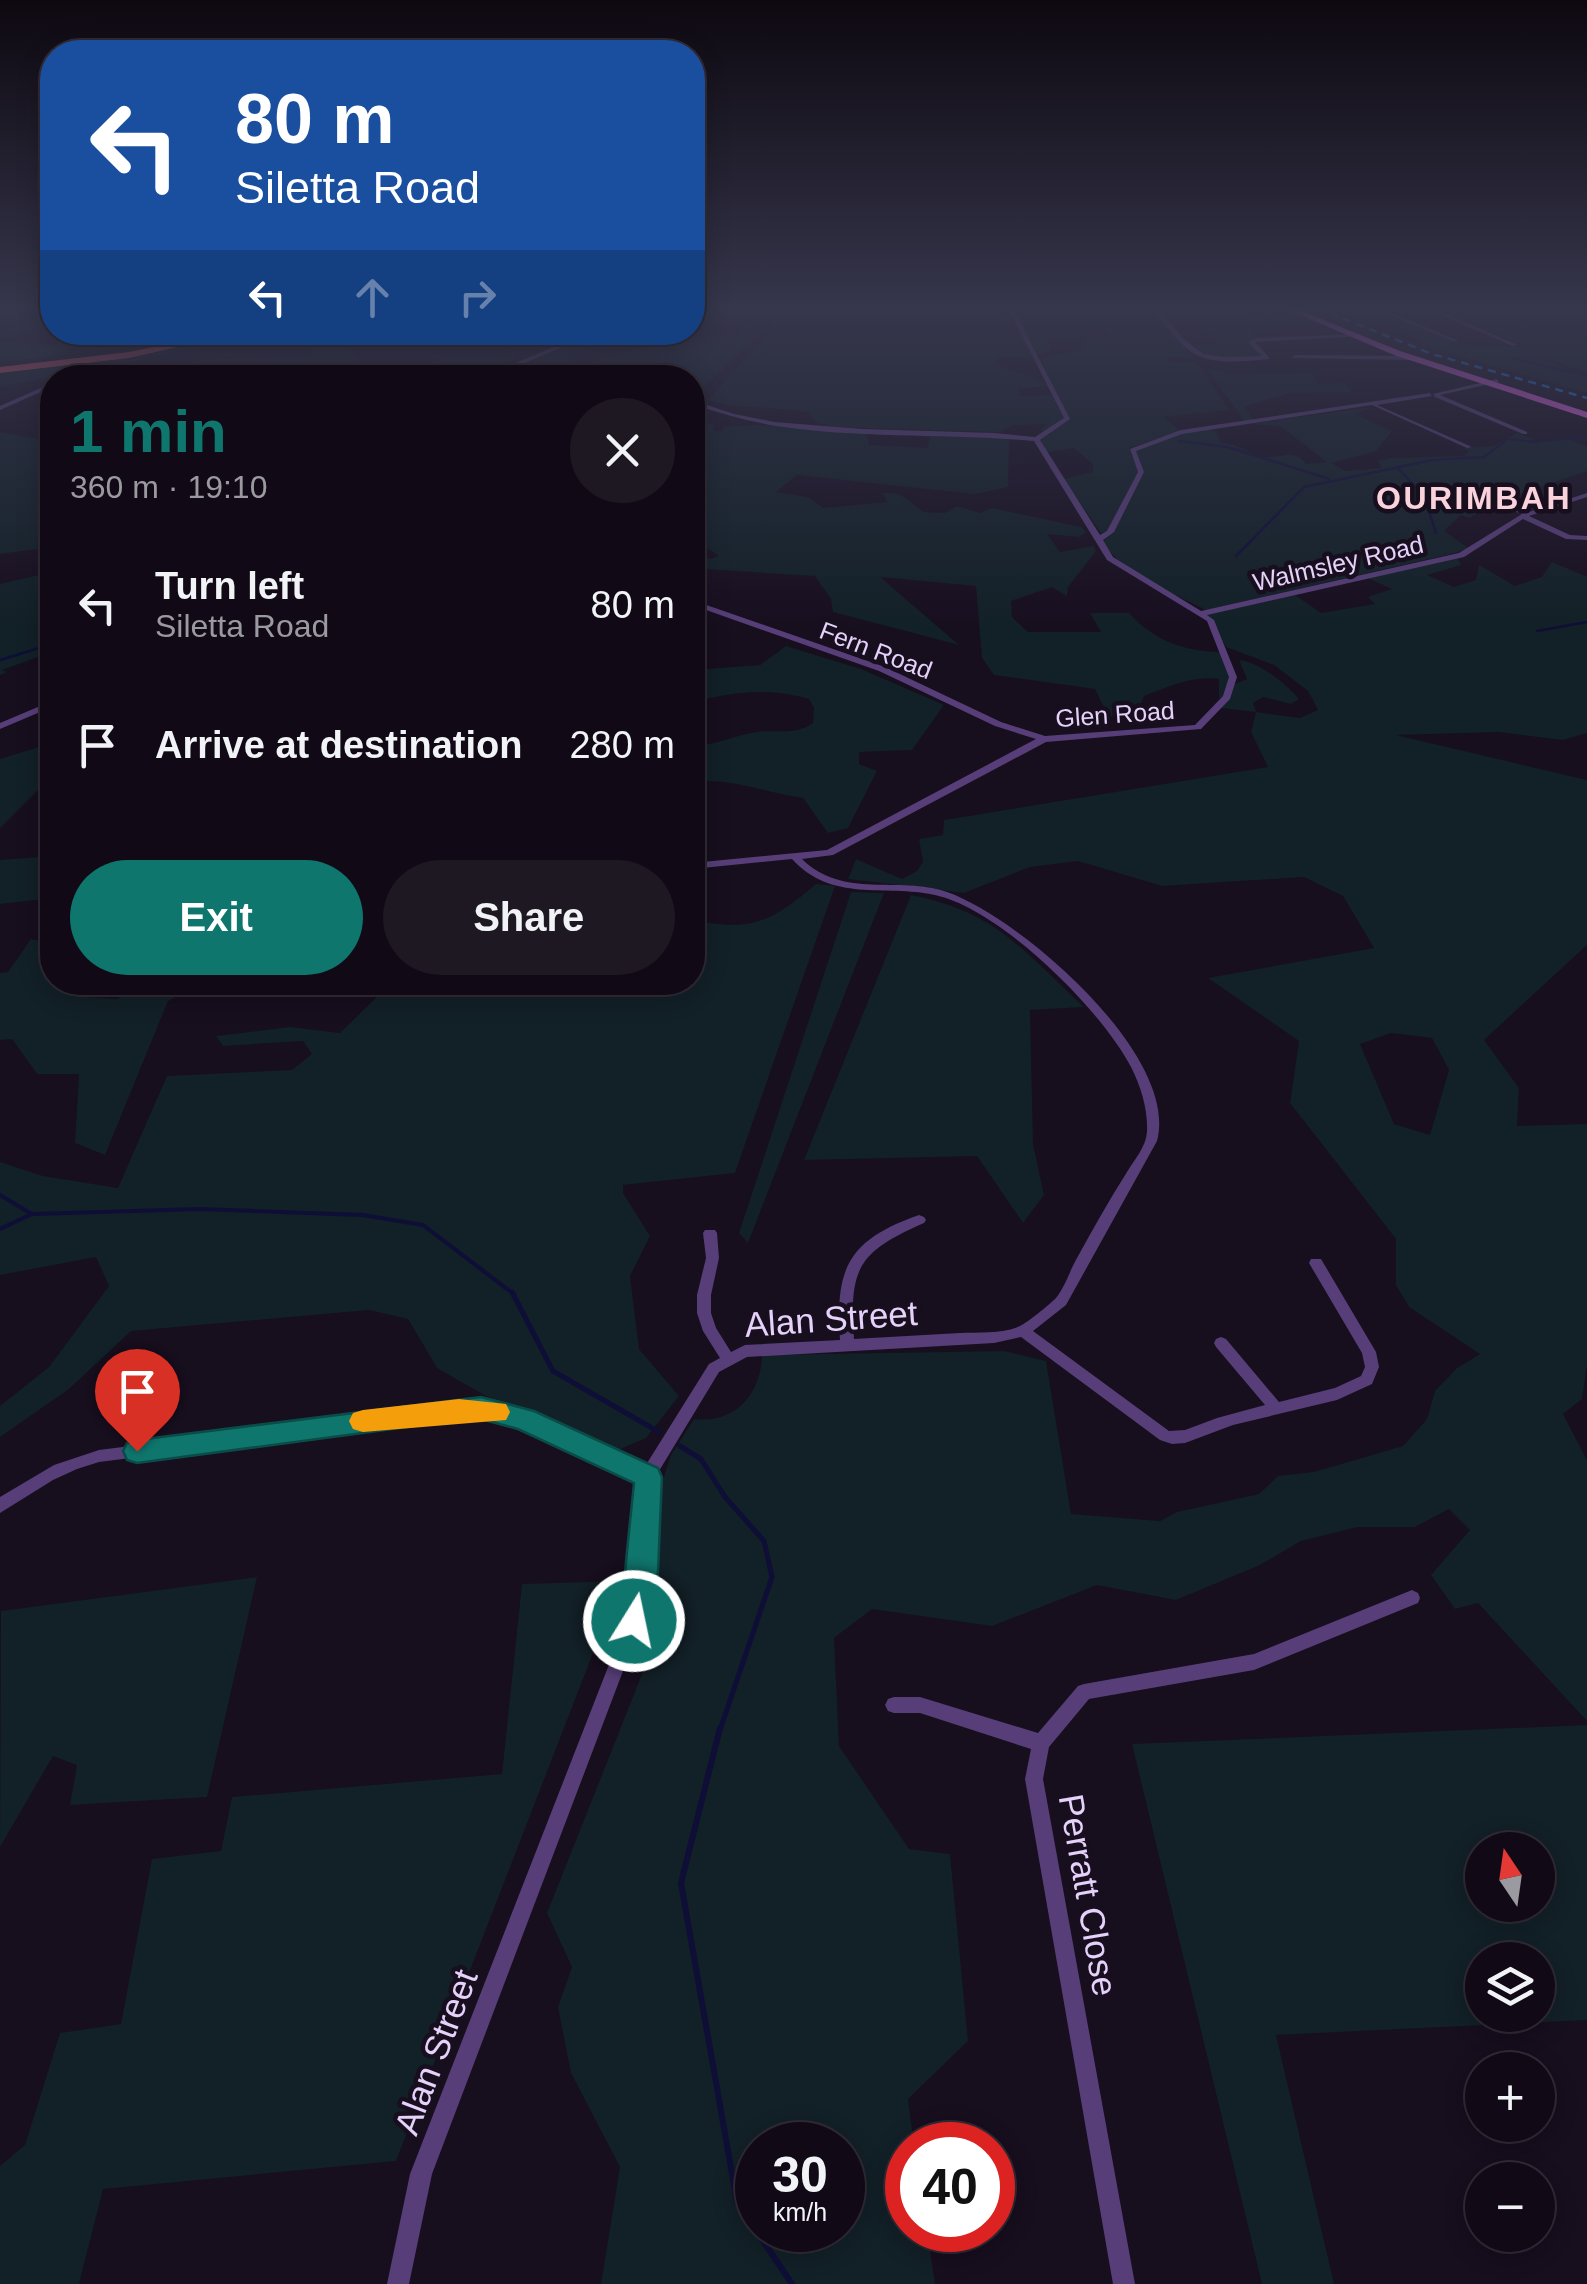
<!DOCTYPE html>
<html lang="en">
<head>
<meta charset="utf-8">
<style>
	:root { --surface:#110a16; --page:#1e1823; --text:#f1f3f6; --muted:#9c9aa1; --line:#302b35; --accent:#0f766e }
	body { margin:0; font-family:Helvetica,sans-serif; background:var(--page); color:var(--text); height:100vh; display:flex; flex-direction:column; font-size:38px; white-space:nowrap }
	* { box-sizing:border-box; margin:0 }
	p { font-size:32px; color:var(--muted) }
	.icon { flex:none; width:55px; height:55px; fill:none; stroke:currentColor; stroke-width:2; stroke-linecap:round; stroke-linejoin:round }
	.map { position:relative; flex:1; overflow:hidden }
	.sheet { position:absolute; left:40px; top:365px; width:665px; height:630px; display:flex; flex-direction:column; background:var(--surface); border-radius:40px; box-shadow:0 5px 25px #0003,0 0 0 2px var(--line) }
	.sheet>* { flex:none }
	.guide { position:absolute; left:40px; top:40px; width:665px; height:305px; border-radius:40px; box-shadow:0 5px 25px #0003,0 0 0 2px var(--line); background:#1a4fa0; color:#fff; overflow:hidden }
	.needle { width:65px; rotate:347deg }
	.controls { position:absolute; left:1465px; top:1832px; display:grid; gap:20px }
	.controls a { display:grid; place-items:center; width:90px; height:90px; border-radius:50%; background:var(--surface); box-shadow:0 5px 25px #0003,0 0 0 2px var(--line); font-size:50px }
	.speed { position:absolute; left:735px; top:2122px; display:flex; gap:20px; font-size:50px; font-weight:700; text-align:center }
	.speed>* { display:grid; place-content:center; width:130px; height:130px; border-radius:50%; background:var(--surface); box-shadow:0 5px 25px #0003,0 0 0 2px var(--line); line-height:1 }
	.speed small { font-size:25px; font-weight:400 }
	.speed .limit { border:15px solid #d22; background:#fff; color:#111 }
	.pin { position:absolute; display:grid; place-items:center; width:85px; height:85px; color:#fff; margin:-102px -42px; border-radius:50% 50% 50% 0; rotate:-45deg; box-shadow:0 0 10px #0007 }
	.pin .icon { rotate:45deg }
	.me { position:absolute; width:110px; margin:-55px; rotate:10deg; stroke-linejoin:round; filter:drop-shadow(0 0 8px #0008) }
	.turn { display:flex; align-items:center; gap:35px; height:210px; padding:0 30px; font-size:45px }
	.turn .icon { width:130px; height:130px; stroke-width:2.5 }
	.turn b { display:block; font-size:70px; line-height:85px }
	.lanes { display:flex; align-items:center; height:95px; padding:0 30px; background:#0003; justify-content:center; gap:50px; direction:ltr }
	.lanes .off { opacity:.35 }
	.round { display:grid; place-items:center; flex:none; width:105px; height:105px; border-radius:52px; background:var(--page) }
	.headline { display:flex; align-items:center; justify-content:space-between; height:170px; padding:0 30px }
	h1 { font-size:60px; font-weight:600; line-height:75px; color:var(--accent) }
	.button { display:flex; gap:20px; margin-top:auto; padding:20px 30px }
	.button a { flex:1; height:115px; border-radius:60px; background:var(--accent); color:#fff; font-size:40px; font-weight:600; line-height:115px; text-align:center }
	.button a+a { background:var(--page); color:var(--text) }
	ul { padding:0; list-style:none }
	li { display:flex; align-items:center; gap:30px; height:140px; padding:0 30px }
	li div { flex:1 }
	li b { display:block; font-size:38px }
	li em { font-style:normal }
	.map>svg:first-child { display:block }
	.green { fill:#122027; fill-rule:evenodd }
	.lines { fill:none; stroke-linecap:round; stroke-linejoin:round }
	.stream-far3 { stroke:#0f0e37; stroke-width:2.5 }
	.stream-far2 { stroke:#0f0e37; stroke-width:4 }
	.stream-far1 { stroke:#0f0e37; stroke-width:5 }
	.stream { stroke:#0f0e37; stroke-width:6 }
	.minor { fill:#573e78; fill-rule:evenodd }
	.major { fill:#ee63ec; fill-rule:evenodd }
	.highway { fill:#ed5966; fill-rule:evenodd }
	.rail { stroke:#187dde; stroke-width:2.5; stroke-dasharray:8 6; stroke-linecap:butt }
	.route { fill:#0f766e; stroke:#0a4d48; stroke-width:2.5 }
	.slow { fill:#f59e0b }
	.labels { text-anchor:middle; stroke-width:9; stroke-linejoin:round; paint-order:stroke }
	.far-street-label { font-size:25px; fill:#e5d1fa; stroke:#170e1e }
	.far-district-label { font-size:32px; font-weight:bold; letter-spacing:2.5px; fill:#fad2dc; stroke:#170e1e }
	.near-street-label { font-size:35px; fill:#e5d1fa; stroke:#170e1e }
</style>
</head>
<body>
<div class="map">
<svg width="1587" height="2284" viewBox="0 0 1587 2284">
	<rect width="100%" height="100%" fill="#170e1e"/>
	<path class="green" d="M 0,308 L 51,308 L 45,313 L 52,317 L 52,331 L 0,337 Z
		M 746,308 L 764,308 L 763,331 L 693,397 L 692,378 L 490,378 L 559,348 L 573,335 L 585,333 L 668,333 L 648,339 L 600,341 L 572,359 L 578,366 L 670,340 L 689,339 L 685,333 L 692,332 L 693,320 L 719,318 L 717,324 L 695,328 L 697,336 L 738,337 L 751,312 Z
		M 769,308 L 1004,309 L 1011,327 L 994,328 L 1003,335 L 1022,335 L 1033,358 L 998,357 L 996,363 C 1011,374 1035,374 1047,386 L 1018,389 L 1020,396 L 1052,395 L 1064,420 L 1044,431 L 1039,430 L 1047,424 L 1013,425 L 1000,432 L 838,427 L 817,423 L 808,412 C 773,406 740,410 707,400 L 774,328 Z
		M 1152,308 L 1193,357 L 1166,357 L 1171,362 L 1196,362 L 1229,410 L 1163,417 L 1181,431 L 1129,448 L 1138,472 L 1107,532 L 1101,533 L 1064,479 L 1093,472 L 1093,464 L 1074,448 L 1047,452 L 1040,441 L 1068,420 L 1041,359 L 1084,349 L 1085,339 L 1111,337 L 1106,327 L 1079,327 L 1081,339 L 1048,339 L 1051,349 L 1038,355 L 1013,310 Z
		M 1188,308 L 1241,308 L 1253,317 L 1297,316 L 1312,323 L 1278,323 L 1278,329 L 1250,330 L 1256,339 L 1251,341 L 1265,357 L 1208,358 L 1192,344 L 1218,343 Z
		M 1587,308 L 1587,372 L 1539,357 L 1587,378 L 1587,393 L 1431,348 L 1402,330 L 1340,310 L 1358,309 L 1388,324 L 1362,309 L 1370,309 L 1454,342 L 1477,347 L 1519,347 L 1523,345 L 1433,309 Z
		M 76,332 L 206,332 L 206,333 L 112,350 L 0,362 L 0,341 L 54,346 Z
		M 323,332 L 405,333 L 368,333 L 346,341 L 361,365 L 331,377 L 103,377 L 147,369 L 204,370 L 178,366 L 201,360 L 313,356 L 309,344 Z
		M 251,333 L 272,333 L 0,387 L 0,373 L 126,359 Z
		M 436,356 L 513,356 L 517,358 C 475,377 448,381 401,375 L 397,369 L 441,360 L 430,357 Z
		M 1208,370 L 1221,370 L 1226,375 L 1313,373 L 1317,384 L 1345,383 L 1352,392 L 1290,393 L 1244,407 L 1255,422 L 1246,423 Z
		M 1373,407 L 1354,414 L 1392,431 L 1376,451 L 1331,463 L 1345,471 L 1382,468 L 1378,461 L 1390,458 L 1464,456 L 1469,451 L 1462,448 L 1494,446 L 1517,433 L 1539,442 L 1565,437 L 1587,447 L 1587,471 L 1500,501 L 1469,518 L 1461,515 L 1444,531 L 1468,548 L 1455,553 L 1206,610 C 1171,592 1126,576 1103,543 L 1144,472 L 1135,450 L 1163,437 L 1208,429 L 1216,431 L 1221,443 C 1240,443 1251,457 1268,457 C 1283,457 1295,449 1306,464 L 1327,462 L 1280,426 L 1250,424 Z
		M 692,420 L 713,424 L 714,431 L 723,432 L 724,427 C 771,423 817,427 866,432 L 869,445 L 928,448 L 930,434 L 1009,437 L 1008,487 L 975,494 L 797,475 L 776,492 L 808,497 L 823,508 L 887,502 L 883,493 C 904,491 908,502 924,512 L 945,513 L 957,506 L 980,513 L 992,508 L 1081,527 L 1086,532 L 1079,537 L 1047,534 L 1060,552 L 1093,546 L 1096,551 L 1068,587 L 1067,596 L 1052,587 L 1011,601 L 1012,617 L 1028,632 L 1101,632 L 1090,613 L 1129,613 C 1155,641 1183,651 1221,652 L 1230,676 L 1224,697 L 1219,698 L 1219,679 C 1193,675 1168,687 1144,696 L 1135,719 L 1108,716 L 1095,689 L 994,675 L 982,658 L 976,586 L 880,577 L 959,645 L 833,612 L 831,599 L 815,576 L 705,569 L 693,552 L 710,559 L 719,556 L 693,539 Z
		M 0,432 L 43,440 L 52,436 L 52,536 L 38,549 L 0,554 Z
		M 1458,558 L 1461,565 L 1427,575 L 1454,587 L 1476,580 L 1479,565 L 1515,586 L 1542,577 L 1552,562 L 1587,577 L 1587,733 L 1563,740 L 1499,732 L 1396,735 L 1587,780 L 1587,945 L 1484,1040 L 1519,1088 L 1517,1126 L 1587,1124 L 1587,1365 L 1582,1399 L 1563,1414 L 1587,1460 L 1587,1721 L 1478,1603 L 1455,1609 L 1431,1575 L 1470,1530 L 1449,1509 L 1415,1527 L 1358,1527 L 1301,1541 L 1260,1565 L 1176,1600 L 1097,1585 L 992,1626 L 872,1609 L 834,1638 L 839,1746 L 909,1849 L 950,1854 L 968,2041 L 908,2099 L 914,2145 L 908,2145 L 908,2230 L 927,2230 L 935,2284 L 601,2284 L 620,2167 L 571,2073 L 558,2007 L 572,1967 L 547,1913 L 658,1634 L 658,1495 L 671,1455 L 694,1419 C 735,1424 761,1394 762,1355 L 1005,1351 L 1046,1361 L 1071,1514 L 1160,1521 L 1177,1512 L 1259,1494 L 1278,1476 L 1314,1472 L 1403,1446 L 1427,1419 L 1435,1391 L 1457,1368 L 1480,1354 L 1409,1307 L 1396,1285 L 1396,1239 L 1290,1103 L 1299,1041 L 1208,978 L 1374,948 L 1343,896 L 1304,877 L 1162,886 L 1078,861 L 1030,867 L 964,893 L 848,879 L 856,859 L 902,879 L 917,871 L 923,862 L 919,839 L 943,835 L 944,820 L 1268,767 L 1251,732 L 1256,712 L 1221,708 L 1232,685 L 1247,679 L 1239,660 C 1259,662 1286,683 1299,699 L 1291,704 L 1263,697 L 1253,703 L 1256,712 L 1300,718 L 1318,710 L 1308,691 L 1274,665 L 1226,647 L 1206,613 L 1295,595 L 1321,613 L 1375,604 L 1368,597 L 1392,589 L 1368,578 ZM 1391,1033 L 1432,1038 L 1449,1070 L 1430,1135 L 1394,1124 L 1360,1044 ZM 758,2145 L 842,2145 L 842,2230 L 758,2230 Z
		M 52,572 L 52,652 L 2,670 L 7,672 L 0,675 L 0,584 Z
		M 786,646 L 861,669 L 944,705 L 912,750 L 859,752 L 859,764 L 877,771 L 848,828 L 828,833 L 803,798 C 765,793 730,777 693,782 L 693,745 C 717,746 733,735 757,732 C 777,729 795,736 813,723 L 814,708 L 809,699 C 767,687 734,692 693,702 L 693,670 L 760,665 Z
		M 52,743 L 52,776 L 0,828 L 0,759 Z
		M 52,856 L 52,898 L 0,904 L 0,860 Z
		M 816,884 L 835,886 L 735,1173 L 623,1185 L 623,1193 L 650,1236 L 630,1276 L 639,1349 L 679,1396 L 646,1438 L 616,1451 L 486,1396 L 437,1368 L 408,1319 L 369,1310 L 131,1331 L 69,1389 L 0,1437 L 0,1406 L 49,1367 L 109,1286 L 96,1257 L 0,1275 L 0,1162 L 43,1176 L 118,1188 L 167,1076 L 292,1070 L 312,1054 L 303,1041 L 223,1046 L 216,1036 L 290,1027 L 340,1033 L 391,983 L 692,982 L 693,920 C 752,932 771,922 816,884 Z
		M 851,892 L 884,893 L 748,1243 L 739,1233 Z
		M 911,895 C 995,911 1024,951 1084,1007 L 1030,1010 L 1033,1144 L 1044,1195 L 1023,1223 L 977,1156 L 804,1160 Z
		M 31,939 L 52,943 L 52,982 L 61,983 L 72,996 L 118,999 L 128,983 L 202,983 L 168,1001 L 105,1155 L 75,1143 L 79,1074 L 37,1074 L 12,1039 L 0,1040 L 0,973 L 8,972 Z
		M 257,1577 L 207,1797 L 70,1805 L 77,1765 L 53,1756 L 0,1847 L 1,1611 Z
		M 621,1581 L 396,2161 L 103,2189 L 79,2284 L 0,2284 L 0,2166 L 25,2145 L 60,2033 L 121,2024 L 152,1859 L 221,1851 L 232,1797 L 502,1774 L 522,1584 Z
		M 1587,1725 L 1587,2020 L 1276,2035 L 1334,2284 L 1262,2284 L 1132,1744 ZM 1538,1850 L 1538,1905 L 1482,1905 L 1482,1850 ZM 1538,1960 L 1538,2015 L 1482,2015 L 1482,1960 Z"/>
	<g class="lines">
		<path class="stream-far3" d="M 1512,358 L 1587,376
			M 559,378 L 570,368 L 569,357 L 657,332
			M 1179,441 L 1228,447 L 1329,479
			M 1397,467 L 1424,496 L 1436,533
			M 1236,556 L 1304,487 L 1433,460 L 1484,457 L 1508,439 L 1534,442 L 1582,437
			M 1537,631 L 1587,622
			M 0,660 L 52,644"/>
		<path class="stream-far2" d="M 0,1195 L 30,1213
			M 0,1229 L 32,1214 L 200,1209 L 363,1215 L 423,1225 L 515,1295"/>
		<path class="stream-far1" d="M 512,1292 L 553,1371 L 659,1432
			M 680,1446 L 701,1459 L 725,1497 L 764,1541 L 772,1577 L 720,1730"/>
		<path class="stream" d="M 720,1728 L 681,1883 L 737,2202 L 792,2284"/>
		<path class="minor" d="M 1008,308 L 1013,308 L 1070,419 L 1040,440 L 1100,535 L 1107,531 L 1138,472 L 1130,449 L 1181,430 L 1430,393 L 1432,396 L 1377,405 L 1472,447 L 1467,448 L 1372,405 L 1182,434 L 1136,451 L 1144,472 L 1114,532 L 1103,540 L 1113,557 L 1201,611 L 1459,553 L 1522,514 L 1497,505 L 1497,503 L 1529,512 L 1587,493 L 1587,497 L 1529,516 L 1570,535 L 1587,536 L 1587,540 L 1566,539 L 1523,519 L 1464,557 L 1207,615 L 1214,620 L 1237,677 L 1230,699 L 1201,729 L 1046,742 L 833,855 L 802,859 C 844,900 898,875 947,892 C 1019,917 1180,1055 1157,1141 L 1066,1305 L 1033,1331 L 1169,1431 L 1185,1430 L 1217,1418 L 1265,1405 L 1216,1347 L 1214,1343 L 1216,1339 L 1221,1337 L 1226,1339 L 1279,1402 L 1335,1388 L 1361,1376 L 1365,1367 L 1362,1353 L 1309,1263 L 1311,1259 L 1321,1259 L 1376,1352 L 1379,1367 L 1372,1384 L 1337,1400 L 1233,1425 L 1185,1443 L 1172,1444 L 1160,1440 L 1021,1337 L 994,1343 L 747,1357 L 719,1372 L 659,1471 L 642,1621 L 432,2174 L 409,2284 L 387,2284 L 410,2174 L 626,1621 L 642,1481 L 521,1424 L 481,1414 L 99,1462 L 77,1469 L 53,1480 L 0,1513 L 0,1497 L 54,1465 L 99,1450 L 481,1402 L 529,1415 L 644,1468 L 709,1364 L 720,1358 L 703,1331 L 697,1313 L 697,1295 L 706,1258 L 703,1233 L 705,1230 L 715,1230 L 717,1233 L 719,1258 L 711,1295 L 711,1313 L 716,1328 L 731,1352 L 745,1345 L 840,1340 C 835,1268 848,1240 919,1215 L 924,1217 L 926,1220 L 924,1223 C 858,1252 849,1268 854,1339 C 889,1337 924,1335 960,1333 C 978,1332 1003,1334 1020,1326 C 1028,1322 1049,1305 1056,1298 C 1065,1287 1070,1270 1077,1258 C 1093,1229 1109,1200 1127,1172 C 1134,1160 1146,1147 1147,1132 C 1148,1109 1141,1087 1131,1067 C 1100,1008 1000,909 935,895 C 884,884 832,903 792,859 L 692,869 L 692,863 L 827,850 L 1036,739 L 995,726 L 879,671 L 692,605 L 692,600 L 885,667 L 1001,722 L 1045,736 L 1195,725 L 1223,696 L 1229,677 L 1207,621 L 1107,560 L 1034,441 C 948,433 861,439 776,426 C 747,421 720,413 692,404 L 692,400 L 734,414 L 774,422 L 862,429 L 994,433 L 1035,437 L 1064,418 Z
			M 1152,308 L 1157,308 L 1184,339 L 1203,354 L 1224,357 L 1262,356 L 1248,342 L 1256,338 L 1360,334 L 1363,336 L 1257,342 L 1255,342 L 1269,357 L 1269,359 C 1247,361 1217,365 1197,355 C 1179,346 1164,323 1152,308 Z
			M 1373,308 L 1380,308 L 1459,341 L 1454,342 Z
			M 1424,308 L 1431,308 L 1518,345 L 1513,346 Z
			M 570,332 L 576,332 L 560,348 L 489,378 L 480,378 L 556,346 Z
			M 1294,355 L 1411,356 L 1414,358 L 1411,360 L 1292,358 Z
			M 1497,379 L 1499,382 L 1440,395 L 1527,432 L 1527,434 L 1523,434 L 1435,397 L 1433,394 Z
			M 52,383 L 52,387 L 0,410 L 0,406 Z
			M 52,701 L 52,707 L 0,729 L 0,723 Z
			M 1412,1590 L 1418,1593 L 1420,1598 L 1418,1603 L 1254,1670 L 1089,1699 L 1049,1747 L 1043,1779 L 1135,2284 L 1113,2284 L 1025,1779 L 1031,1749 L 920,1713 L 894,1713 L 888,1711 L 885,1705 L 888,1699 L 894,1697 L 920,1697 L 1038,1733 L 1078,1686 L 1084,1684 L 1254,1654 Z"/>
		<path class="major" d="M 1284,308 L 1294,308 L 1400,351 L 1587,412 L 1587,418 L 1394,355 Z"/>
		<path class="highway" d="M 226,332 L 245,332 L 129,358 L 0,373 L 0,367 L 129,352 Z"/>
		<path class="rail" d="M 1317,308 L 1432,354 L 1587,398"/>
	</g>
	<linearGradient id="sky" x2="0" y2="1"><stop stop-color="#0d0810"/><stop offset="0.49" stop-color="#36364c"/><stop offset="1" stop-color="#36364c" stop-opacity="0"/></linearGradient>
	<rect width="1587" height="628" fill="url(#sky)"/>
	<path class="route" d="M 481,1397 L 534,1411 L 658,1468 L 662,1477 L 658,1572 L 645,1631 L 634,1635 L 624,1631 C 618,1619 632,1507 634,1483 L 518,1429 L 481,1419 L 437,1423 L 137,1463 L 127,1460 L 123,1451 L 127,1443 L 137,1440 Z"/>
	<path class="slow" d="M 459,1399 L 506,1404 L 510,1412 L 506,1420 L 363,1432 L 353,1429 L 349,1421 L 353,1413 L 363,1410 Z"/>
	<g class="labels">
		<g class="far-street-label">
			<text transform="translate(1338 563) rotate(-13)" y="9">Walmsley Road</text>
			<text transform="translate(876 650) rotate(21)" y="9">Fern Road</text>
			<text transform="translate(1115 714) rotate(-4)" y="9">Glen Road</text>
		</g>
		<g class="far-district-label">
			<text x="1474" y="509">OURIMBAH</text>
		</g>
		<g class="near-street-label">
			<text transform="translate(831 1319) rotate(-4)" y="12">Alan Street</text>
			<text transform="translate(1088 1895) rotate(80)" y="12">Perratt Close</text>
			<text transform="translate(436 2052) rotate(-69)" y="12">Alan Street</text>
		</g>
	</g>
</svg>
<div class="controls">
<a><svg class="needle" viewBox="-14 -14 28 28"><path d="M0-13l5 13h-10z" fill="#e53935"/><path d="M0 13l5-13h-10z" fill="#9c9aa1"/></svg></a>
<a><svg class="icon" aria-label="layers" viewBox="0 0 24 24"><path d="M12 4l9 5-9 5-9-5zM3 14l9 5 9-5"/></svg></a>
<a>+</a>
<a>−</a>
</div>
<div class="speed"><div>30<small>km/h</small></div><div class="limit">40</div></div>
<div class="pin" style="left:137px;top:1451px;background:#d93025"><svg class="icon" aria-label="arrive" viewBox="0 0 24 24"><path d="M6 21V4h12l-3 4 3 4H6"/></svg></div>
<svg class="me" style="left:634px;top:1621px" viewBox="-20 -20 40 40"><circle r="17" fill="#0f766e" stroke="#fff" stroke-width="3"/><path d="M0-11L8 9 0 5-8 9z" fill="#fff"/></svg>
<div class="guide">
<div class="turn"><svg class="icon" aria-label="left" viewBox="0 0 24 24"><path d="M17 20v-9H6M10 6l-5 5 5 5"/></svg><div><b>80 m</b>Siletta Road</div></div>
<div class="lanes"><svg class="icon" aria-label="left" viewBox="0 0 24 24"><path d="M17 20v-9H6M10 6l-5 5 5 5"/></svg><svg class="icon off" aria-label="ahead" viewBox="0 0 24 24"><path d="M12 20V5M6 11l6-6 6 6"/></svg><svg class="icon off" aria-label="right" viewBox="0 0 24 24"><path d="M7 20v-9h11M14 6l5 5-5 5"/></svg></div>
</div>
<section class="sheet">
<div class="headline"><div><h1>1 min</h1><p>360 m · 19:10</p></div><a class="round"><svg class="icon" aria-label="close" viewBox="0 0 24 24"><path d="M6 6l12 12M18 6L6 18"/></svg></a></div>
<ul>
<li><svg class="icon" aria-label="left" viewBox="0 0 24 24"><path d="M17 20v-9H6M10 6l-5 5 5 5"/></svg><div><b>Turn left</b><p>Siletta Road</p></div><em>80 m</em></li>
<li><svg class="icon" aria-label="arrive" viewBox="0 0 24 24"><path d="M6 21V4h12l-3 4 3 4H6"/></svg><div><b>Arrive at destination</b></div><em>280 m</em></li>
</ul>
<div class="button"><a>Exit</a><a>Share</a></div>
</section>
</div>
</body>
</html>
